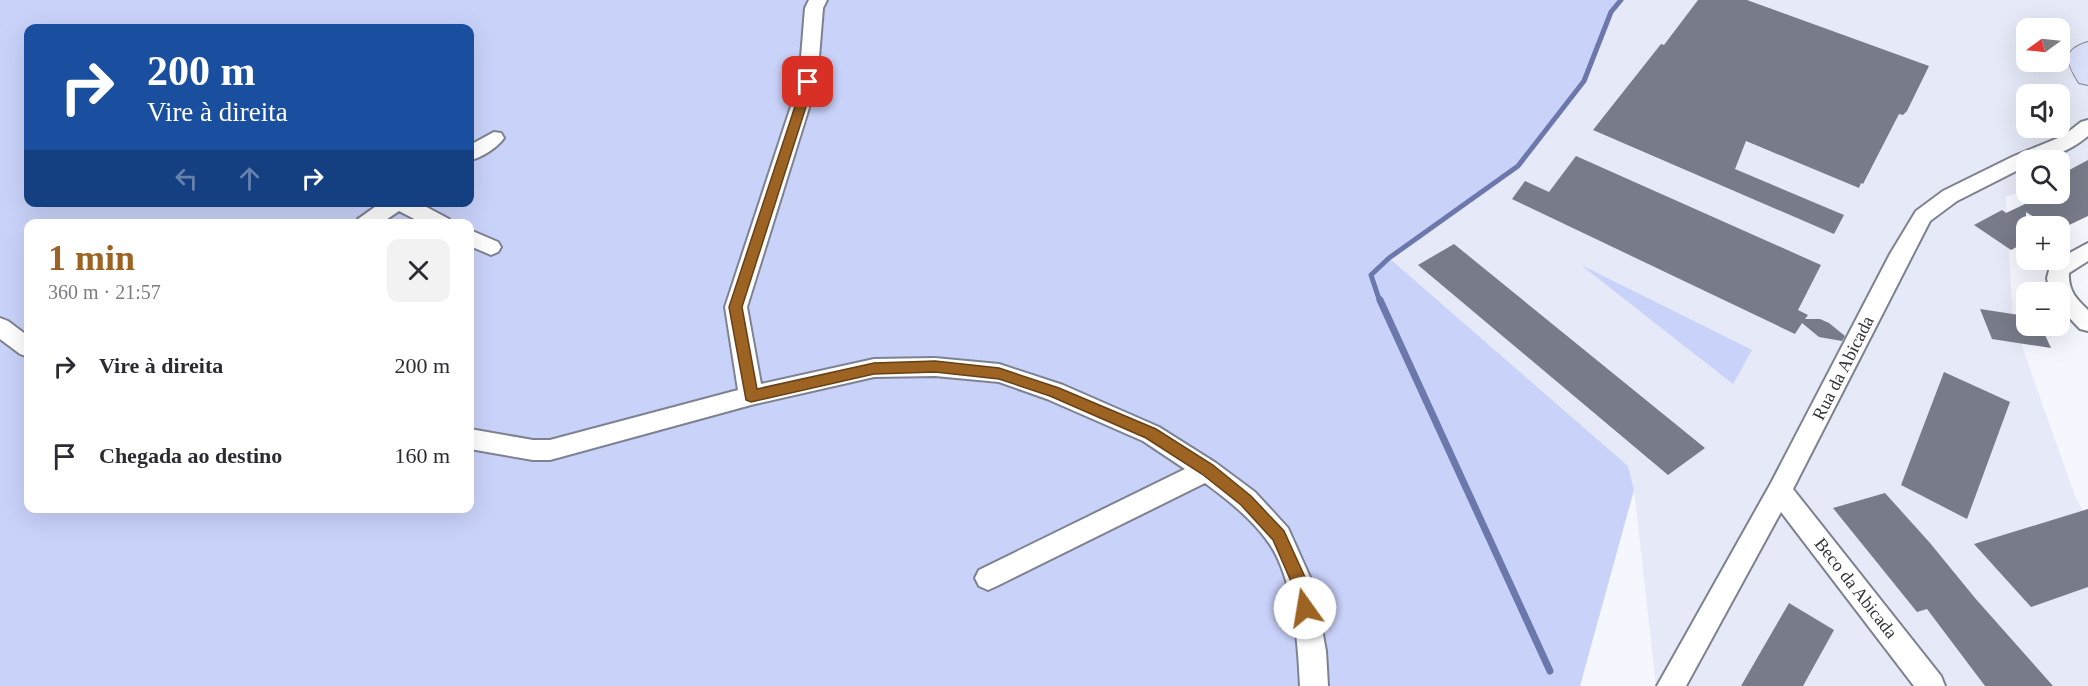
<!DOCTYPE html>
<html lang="pt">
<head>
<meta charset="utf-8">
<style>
	:root { --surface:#fff; --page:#f2f2f3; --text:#2b2b33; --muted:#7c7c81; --accent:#9d6322 }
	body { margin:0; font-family:Georgia,serif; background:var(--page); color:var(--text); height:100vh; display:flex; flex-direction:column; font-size:22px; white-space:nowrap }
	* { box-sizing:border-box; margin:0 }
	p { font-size:20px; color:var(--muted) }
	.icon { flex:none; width:33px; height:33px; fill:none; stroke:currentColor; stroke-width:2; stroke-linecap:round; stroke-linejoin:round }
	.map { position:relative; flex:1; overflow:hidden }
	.details { position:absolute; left:24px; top:219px; width:450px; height:294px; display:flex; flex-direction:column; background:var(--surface); border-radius:12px; box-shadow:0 6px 24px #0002 }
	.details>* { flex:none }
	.banner { position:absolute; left:24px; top:24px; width:450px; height:183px; border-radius:12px; box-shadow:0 6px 24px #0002; background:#1a4fa0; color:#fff; overflow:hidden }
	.needle { width:39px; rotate:255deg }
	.controls { position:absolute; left:2016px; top:18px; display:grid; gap:12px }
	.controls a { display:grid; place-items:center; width:54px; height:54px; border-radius:12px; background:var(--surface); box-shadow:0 6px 24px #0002; font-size:30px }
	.pin { position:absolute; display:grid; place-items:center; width:51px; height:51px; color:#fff; margin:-26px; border-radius:12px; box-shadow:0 3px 9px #0006 }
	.me { position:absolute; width:66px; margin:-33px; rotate:347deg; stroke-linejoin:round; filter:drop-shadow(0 0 4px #0008) }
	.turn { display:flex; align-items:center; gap:21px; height:126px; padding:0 24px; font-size:27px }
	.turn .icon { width:78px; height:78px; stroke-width:2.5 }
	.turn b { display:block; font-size:42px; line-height:51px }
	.lanes { display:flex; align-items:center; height:57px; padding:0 24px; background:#0003; justify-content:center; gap:30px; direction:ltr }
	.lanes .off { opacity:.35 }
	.round { display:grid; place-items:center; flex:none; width:63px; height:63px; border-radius:12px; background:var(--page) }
	.overview { display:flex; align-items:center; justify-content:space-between; height:102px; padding:0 24px }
	h1 { font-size:36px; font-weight:800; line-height:45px; color:var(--accent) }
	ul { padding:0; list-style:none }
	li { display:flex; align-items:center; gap:18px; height:90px; padding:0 24px }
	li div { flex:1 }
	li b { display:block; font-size:22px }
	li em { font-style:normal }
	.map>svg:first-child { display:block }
	.built { fill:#e6e9f7; fill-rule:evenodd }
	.green { fill:#c9d2f9; fill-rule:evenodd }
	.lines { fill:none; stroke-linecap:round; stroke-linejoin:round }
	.stream-far1 { stroke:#6c77ac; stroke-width:5 }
	.stream { stroke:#6c77ac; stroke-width:7 }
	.building { fill:#787c8a }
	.minor-casing { stroke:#7e8290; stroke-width:4 }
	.secondary-casing { stroke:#7e8290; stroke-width:2 }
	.minor { fill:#fff; fill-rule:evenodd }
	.secondary { fill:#dbe0fb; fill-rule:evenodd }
	.route { fill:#9d6322; stroke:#664016; stroke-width:1.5 }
	.labels { text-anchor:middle; stroke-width:5; stroke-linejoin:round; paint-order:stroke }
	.street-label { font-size:18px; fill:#313339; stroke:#fff }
</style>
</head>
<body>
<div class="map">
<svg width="2088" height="686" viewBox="0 0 2088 686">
	<rect width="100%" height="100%" fill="#f5f7fe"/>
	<path class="built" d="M 1621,0 L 2088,0 L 2088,179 L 2060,184 L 2060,160 L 2026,160 L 2026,191 L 2006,196 L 2013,321 L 2075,496 L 2088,520 L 2088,686 L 1656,686 L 1634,490 L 1628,466 L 1389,258 L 1518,166 L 1584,81 L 1611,12 ZM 2026,28 L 2060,28 L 2060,62 L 2026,62 ZM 2026,94 L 2060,94 L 2060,128 L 2026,128 Z"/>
	<path class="green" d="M 0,0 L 1621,0 L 1611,12 L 1584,81 L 1518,166 L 1389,258 L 1628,466 L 1634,490 L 1580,686 L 0,686 ZM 28,28 L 470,28 L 470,202 L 28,202 ZM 28,224 L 470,224 L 470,508 L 28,508 Z
		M 1581,265 L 1752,350 L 1733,384 Z"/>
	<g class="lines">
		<path class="stream-far1" d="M 1380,302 L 1371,275 L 1389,258 L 1518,166 L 1584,81 L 1611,12 L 1621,0"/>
		<path class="stream" d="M 1380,300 L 1550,671"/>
	</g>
	<path class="building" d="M 1698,0 L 1747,0 L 1929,66 L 1907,111 L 1903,115 L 1899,114 L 1863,184 L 1861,183 L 1859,188 L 1746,141 L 1735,169 L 1844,215 L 1834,234 L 1593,130 L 1661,44 L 1664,45 Z
		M 1576,156 L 1821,265 L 1798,310 L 1808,315 L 1805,319 L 1820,319 L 1829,323 L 1845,336 L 1842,341 L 1819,337 L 1802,323 L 1795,334 L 1512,199 L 1525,181 L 1549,192 Z
		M 2088,160 L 2088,216 L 2067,226 L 2048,226 L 2026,212 L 2026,242 L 2011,250 L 1974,225 L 2002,210 L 2006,213 L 2046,194 L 2060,194 L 2060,175 Z
		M 1454,244 L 1705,448 L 1668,475 L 1418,265 Z
		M 1980,309 L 2026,316 L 2026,326 L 2041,326 L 2051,348 L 1992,339 Z
		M 1944,372 L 2010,402 L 1967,519 L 1901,485 Z
		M 1885,493 L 1930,543 L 1975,598 L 2053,686 L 1985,686 L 1927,609 L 1917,612 L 1833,508 Z
		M 2088,509 L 2088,587 L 2031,607 L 1974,544 Z
		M 1789,603 L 1834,630 L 1803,686 L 1741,686 Z"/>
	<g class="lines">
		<defs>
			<path id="minor" d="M 809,0 L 827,0 L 823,8 L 817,82 L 747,307 L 761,384 L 874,359 L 935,358 L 999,364 L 1063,385 L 1159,427 L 1216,463 L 1255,492 L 1288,528 L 1314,586 L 1326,651 L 1328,686 L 1300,686 C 1298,643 1294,579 1269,543 C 1252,519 1228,500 1205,483 L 997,586 L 988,590 L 979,586 L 975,578 L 979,570 L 1185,469 L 1143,441 L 1047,399 L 999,382 L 935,376 L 874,377 L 751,405 L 550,460 L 533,460 L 470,449 L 470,429 L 533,440 L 550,440 L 738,390 L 725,307 L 799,82 L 805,8 Z
				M 2088,120 L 2088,136 C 2071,150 2049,160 2026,160 L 2026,166 L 1957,201 L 1930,221 L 1793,489 L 1941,676 L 1945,686 L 1914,686 L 1781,512 L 1686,686 L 1657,686 L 1771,483 L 1890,254 L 1916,211 L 1943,191 L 2014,156 L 2063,136 L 2081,122 Z
				M 494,132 L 501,133 L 504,138 C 497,148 481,158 470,160 L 470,145 Z
				M 382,202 L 417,202 L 449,219 L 452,224 L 424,224 L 399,211 L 380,224 L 355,224 L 358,219 Z
				M 470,230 L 498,242 L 501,247 L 498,252 L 491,255 L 470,246 Z
				M 2088,243 L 2088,261 L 2069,273 C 2068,290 2076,299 2088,310 L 2088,331 L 2080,329 L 2060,308 L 2060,292 L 2050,292 L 2047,278 L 2051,263 Z
				M 0,318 L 8,321 L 28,336 L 28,357 L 20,354 L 0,339 Z"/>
			<path id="secondary" d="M 2088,42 L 2088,85 L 2079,83 C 2067,64 2060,50 2088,42 Z"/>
		</defs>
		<use href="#minor" class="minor-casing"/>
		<use href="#secondary" class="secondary-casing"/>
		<use href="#minor" class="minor"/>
		<use href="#secondary" class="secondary"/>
	</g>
	<path class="route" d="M 808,79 L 814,82 L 742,307 L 757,389 L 874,363 L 935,361 L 999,368 L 1059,388 L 1156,429 L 1213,465 L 1251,496 L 1284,531 L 1309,586 L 1313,608 L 1310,613 L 1305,615 L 1299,613 L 1293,586 L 1273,540 L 1241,505 L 1202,474 L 1146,438 L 1050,396 L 999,379 L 935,372 L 874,374 L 751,402 L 746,400 L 729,307 L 803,82 Z"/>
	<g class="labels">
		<g class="street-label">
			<text transform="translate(1843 368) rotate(-63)" y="6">Rua da Abicada</text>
			<text transform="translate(1856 588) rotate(52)" y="6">Beco da Abicada</text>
		</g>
	</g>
</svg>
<div class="controls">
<a><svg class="needle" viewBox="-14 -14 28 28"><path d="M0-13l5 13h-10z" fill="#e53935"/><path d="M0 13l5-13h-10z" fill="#7c7c81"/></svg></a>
<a><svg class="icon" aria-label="sound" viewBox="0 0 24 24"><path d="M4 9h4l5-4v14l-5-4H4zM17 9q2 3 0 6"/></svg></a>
<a><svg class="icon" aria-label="search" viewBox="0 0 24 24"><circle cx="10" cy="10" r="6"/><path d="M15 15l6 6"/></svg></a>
<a>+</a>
<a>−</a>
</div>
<div class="pin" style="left:808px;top:82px;background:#d93025"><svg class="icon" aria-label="arrive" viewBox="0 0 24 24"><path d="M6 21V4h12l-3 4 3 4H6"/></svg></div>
<svg class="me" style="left:1305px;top:608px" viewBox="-20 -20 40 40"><circle r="19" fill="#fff"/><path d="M0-13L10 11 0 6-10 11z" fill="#9d6322"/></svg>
<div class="banner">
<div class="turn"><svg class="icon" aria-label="right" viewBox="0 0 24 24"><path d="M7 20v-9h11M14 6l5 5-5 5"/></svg><div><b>200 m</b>Vire à direita</div></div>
<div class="lanes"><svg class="icon off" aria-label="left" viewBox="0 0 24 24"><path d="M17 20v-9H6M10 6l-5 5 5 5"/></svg><svg class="icon off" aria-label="ahead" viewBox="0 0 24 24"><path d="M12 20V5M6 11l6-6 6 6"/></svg><svg class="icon" aria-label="right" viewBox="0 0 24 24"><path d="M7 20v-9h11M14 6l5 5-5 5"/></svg></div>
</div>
<section class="details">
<div class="overview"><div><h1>1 min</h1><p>360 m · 21:57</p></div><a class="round"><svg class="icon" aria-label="close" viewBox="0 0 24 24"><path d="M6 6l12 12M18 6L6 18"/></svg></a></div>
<ul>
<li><svg class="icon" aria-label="right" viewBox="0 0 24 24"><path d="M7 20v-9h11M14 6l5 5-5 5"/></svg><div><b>Vire à direita</b></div><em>200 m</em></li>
<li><svg class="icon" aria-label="arrive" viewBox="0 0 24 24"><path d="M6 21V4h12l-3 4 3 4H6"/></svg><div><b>Chegada ao destino</b></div><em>160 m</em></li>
</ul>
</section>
</div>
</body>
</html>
